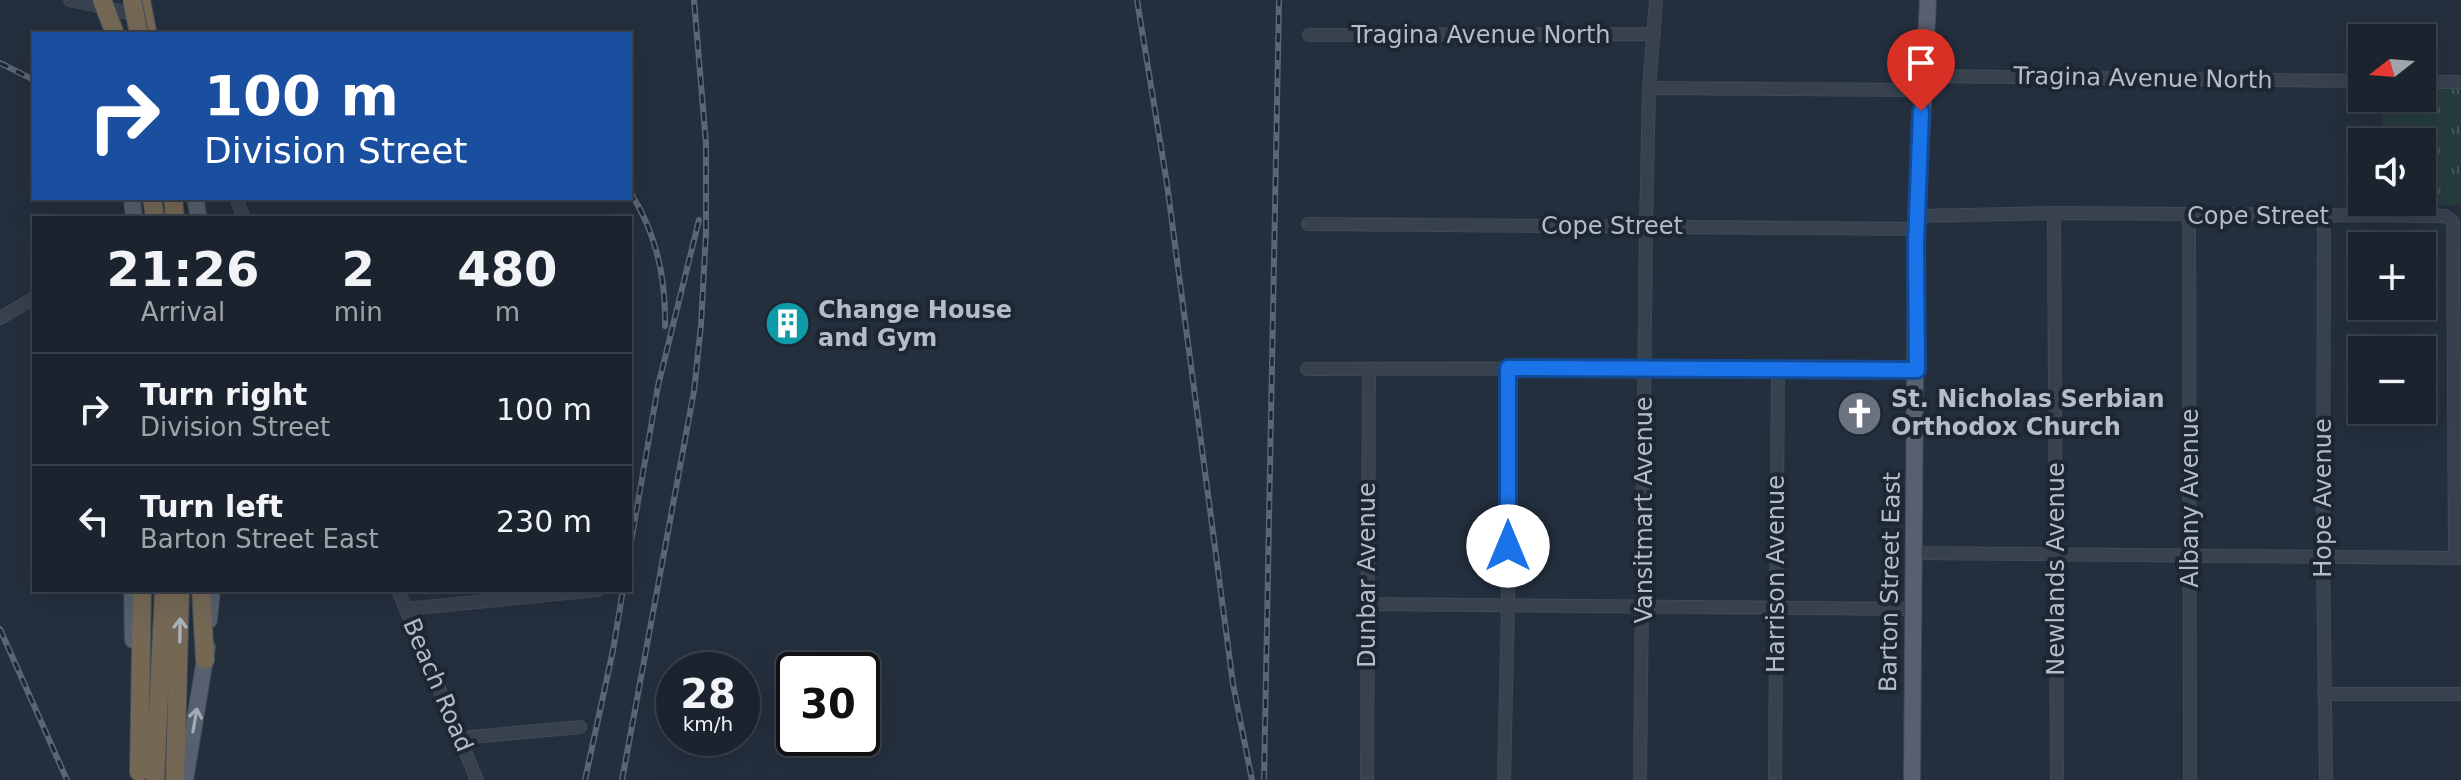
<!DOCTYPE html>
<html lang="en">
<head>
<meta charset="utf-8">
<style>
	:root { --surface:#1b232e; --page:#242b36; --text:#f1f3f6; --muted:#a0a4aa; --line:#39404a }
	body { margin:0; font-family:"DejaVu Sans",sans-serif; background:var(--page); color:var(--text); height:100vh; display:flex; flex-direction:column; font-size:30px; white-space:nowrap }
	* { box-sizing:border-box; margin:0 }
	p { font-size:26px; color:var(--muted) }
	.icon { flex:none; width:44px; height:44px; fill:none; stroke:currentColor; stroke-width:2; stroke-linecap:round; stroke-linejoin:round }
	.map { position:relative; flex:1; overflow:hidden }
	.drawer { position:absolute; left:32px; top:216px; width:600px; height:376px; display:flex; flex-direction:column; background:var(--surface); border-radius:0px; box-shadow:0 8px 32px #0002,0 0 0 2px var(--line) }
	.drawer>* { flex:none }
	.hud { position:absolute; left:32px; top:32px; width:600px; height:168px; border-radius:0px; box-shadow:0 8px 32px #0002,0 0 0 2px var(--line); background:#1a4fa0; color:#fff; overflow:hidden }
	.needle { width:52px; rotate:253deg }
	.tools { position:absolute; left:2348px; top:24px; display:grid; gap:16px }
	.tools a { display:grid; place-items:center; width:88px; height:88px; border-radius:0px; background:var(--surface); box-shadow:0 8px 32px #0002,0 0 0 2px var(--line); font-size:40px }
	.speed { position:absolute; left:656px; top:652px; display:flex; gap:16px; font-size:40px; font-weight:700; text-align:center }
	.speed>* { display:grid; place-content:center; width:104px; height:104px; border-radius:50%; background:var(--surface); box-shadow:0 8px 32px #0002,0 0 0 2px var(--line); line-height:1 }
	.speed small { font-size:20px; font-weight:400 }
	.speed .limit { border:4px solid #111; border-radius:12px; background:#fff; color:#111 }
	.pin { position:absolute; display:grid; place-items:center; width:68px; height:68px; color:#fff; margin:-82px -34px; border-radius:50% 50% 50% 0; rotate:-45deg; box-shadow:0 0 8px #0007 }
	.pin .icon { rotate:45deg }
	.me { position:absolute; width:88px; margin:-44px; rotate:0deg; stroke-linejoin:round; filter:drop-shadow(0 0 6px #0008) }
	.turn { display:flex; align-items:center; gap:28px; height:168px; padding:0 40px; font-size:36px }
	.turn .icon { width:104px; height:104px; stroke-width:2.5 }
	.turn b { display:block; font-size:56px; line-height:68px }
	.eta { display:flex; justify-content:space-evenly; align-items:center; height:136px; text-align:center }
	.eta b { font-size:48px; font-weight:800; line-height:56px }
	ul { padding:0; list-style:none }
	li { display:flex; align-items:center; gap:24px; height:112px; padding:0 40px; border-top:2px solid var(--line) }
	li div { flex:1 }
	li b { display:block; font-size:30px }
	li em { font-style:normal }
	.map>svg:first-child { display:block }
	.grass { fill:url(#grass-tufts) }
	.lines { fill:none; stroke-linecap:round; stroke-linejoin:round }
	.minor-casing { stroke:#414a57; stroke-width:14 }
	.major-casing { stroke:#414a57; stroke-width:18 }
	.highway-casing { stroke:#434c59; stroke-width:20 }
	.minor { stroke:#38414e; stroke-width:12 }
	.major { stroke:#56606e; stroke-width:16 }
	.highway { stroke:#746855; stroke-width:18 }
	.rail-casing { stroke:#5a6575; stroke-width:6 }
	.rail { stroke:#1d2633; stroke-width:3; stroke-dasharray:9; stroke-linecap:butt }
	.highway-bridge-casing { stroke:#434c59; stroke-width:20; stroke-linecap:butt }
	.highway-bridge { stroke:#746855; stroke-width:18 }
	.oneway { stroke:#aeb4bd }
	.oneway2 { stroke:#a1aab7 }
	.route-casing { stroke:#114b97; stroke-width:20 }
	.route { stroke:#1a73e8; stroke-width:14 }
	.labels { text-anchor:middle; stroke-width:8; stroke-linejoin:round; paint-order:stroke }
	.street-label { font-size:24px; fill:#b4bcc9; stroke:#1d2633 }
	.poi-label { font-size:24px; font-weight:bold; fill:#b4bcc9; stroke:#1d2633; text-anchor:start }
</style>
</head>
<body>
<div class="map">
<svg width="2461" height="780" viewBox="0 0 2461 780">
	<defs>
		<pattern id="grass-tufts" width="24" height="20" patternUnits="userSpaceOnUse" patternTransform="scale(2)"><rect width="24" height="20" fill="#263c3f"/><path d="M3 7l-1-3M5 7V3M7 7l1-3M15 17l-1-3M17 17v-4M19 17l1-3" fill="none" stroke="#435659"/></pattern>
	</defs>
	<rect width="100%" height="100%" fill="#242f3e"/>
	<path class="grass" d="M 2422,89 L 2461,89 L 2461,205 L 2382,205 L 2382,202 L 2422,202 L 2422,142 L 2382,142 L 2382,98 L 2422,98 Z"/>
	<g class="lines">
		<defs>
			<path id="minor" d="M 70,0 L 137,15
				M 1309,35 L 1654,34
				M 1923,76 L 2362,81
				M 2422,82 L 2461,82
				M 1649,88 L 1922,90
				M 236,198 L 244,218
				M 2054,213 L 2057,780
				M 1917,216 L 2054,213 L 2445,216 L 2453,222 L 2455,558
				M 2189,216 L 2190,780
				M 2324,216 L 2323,558 L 2326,780
				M 1308,224 L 1917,229
				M 0,318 L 34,298
				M 1307,369 L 1778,368 L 1917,370
				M 1913,553 L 2461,558
				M 398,590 L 477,780
				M 1366,604 L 1913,609
				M 406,609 L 597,590
				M 2324,694 L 2461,694
				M 460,738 L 580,727
				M 1367,780 L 1369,370
				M 1504,780 L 1508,605 L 1508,368
				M 1640,780 L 1646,226 L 1649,88 L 1656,0
				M 1775,780 L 1778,368"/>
			<path id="major" d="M 132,198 L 134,218
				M 195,198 L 199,218
				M 132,590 L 133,640
				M 209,620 L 212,590
				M 185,780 L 207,647
				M 1912,780 L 1916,245 L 1928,0"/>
			<path id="highway" d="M 141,0 L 147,31
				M 152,198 L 155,218
				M 173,198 L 175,218
				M 201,590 L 205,660
				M 139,772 L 142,590
				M 155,780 L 164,590
				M 175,780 L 180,590"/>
		</defs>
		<use href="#minor" class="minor-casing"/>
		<use href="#major" class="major-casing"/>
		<use href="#highway" class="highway-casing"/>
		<use href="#minor" class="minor"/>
		<use href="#major" class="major"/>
		<use href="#highway" class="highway"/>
		<defs>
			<path id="rail" d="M 1137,0 L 1167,184 L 1233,684 L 1252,780
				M 0,63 L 34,80
				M 630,192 C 656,232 666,279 665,326
				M 630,548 L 658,386 L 699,220
				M 0,629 L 67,780
				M 585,780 L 613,650 L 623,590
				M 622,780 L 694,391 L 701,325 L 706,233 L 706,144 L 694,0
				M 1264,780 L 1279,0"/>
		</defs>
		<use href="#rail" class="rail-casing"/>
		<use href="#rail" class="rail"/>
		<defs>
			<path id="highway-bridge" d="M 102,0 L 115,34
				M 132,0 L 139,34"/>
		</defs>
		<use href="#highway-bridge" class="highway-bridge-casing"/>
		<use href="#highway-bridge" class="highway-bridge"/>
	</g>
	<defs><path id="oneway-shaft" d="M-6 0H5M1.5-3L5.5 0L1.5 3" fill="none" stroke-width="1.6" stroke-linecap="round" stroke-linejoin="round" transform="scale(2)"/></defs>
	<use class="oneway" href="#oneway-shaft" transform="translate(180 630) rotate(-89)"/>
	<use class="oneway2" href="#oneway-shaft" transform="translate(195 720) rotate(-80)"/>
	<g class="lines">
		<defs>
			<path id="route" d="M 1508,546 L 1508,368 L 1917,370 L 1916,245 L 1921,111"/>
		</defs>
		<use href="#route" class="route-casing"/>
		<use href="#route" class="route"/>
	</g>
	<defs>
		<symbol id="building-disc" viewBox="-11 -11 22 22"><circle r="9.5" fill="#0f9aa8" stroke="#1d2633"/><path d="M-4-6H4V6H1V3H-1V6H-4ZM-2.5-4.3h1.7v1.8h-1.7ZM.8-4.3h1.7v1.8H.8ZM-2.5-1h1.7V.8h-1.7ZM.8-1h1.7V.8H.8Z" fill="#fff"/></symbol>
		<symbol id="church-disc" viewBox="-11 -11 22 22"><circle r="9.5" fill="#6b7280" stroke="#1d2633"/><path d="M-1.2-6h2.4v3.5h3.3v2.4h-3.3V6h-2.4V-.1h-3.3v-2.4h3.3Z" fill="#fff"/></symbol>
	</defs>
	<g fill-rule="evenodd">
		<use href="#building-disc" x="762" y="298" width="51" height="51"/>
		<use href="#church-disc" x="1834" y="388" width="51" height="51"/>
	</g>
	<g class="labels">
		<g class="street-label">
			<text x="1481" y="43">Tragina Avenue North</text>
			<text transform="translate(2143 78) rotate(1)" y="8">Tragina Avenue North</text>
			<text x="2258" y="224">Cope Street</text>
			<text x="1612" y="234">Cope Street</text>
			<text transform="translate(2190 498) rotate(-90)" y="8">Albany Avenue</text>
			<text transform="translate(2323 498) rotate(-90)" y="8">Hope Avenue</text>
			<text transform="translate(1644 510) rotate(-90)" y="8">Vansitmart Avenue</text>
			<text transform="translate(2056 569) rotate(-90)" y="8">Newlands Avenue</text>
			<text transform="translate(1776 574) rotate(-90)" y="8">Harrison Avenue</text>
			<text transform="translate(1367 575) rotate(-90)" y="8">Dunbar Avenue</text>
			<text transform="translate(1890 582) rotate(-89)" y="8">Barton Street East</text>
			<text transform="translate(438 685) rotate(67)" y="8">Beach Road</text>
		</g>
		<g class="poi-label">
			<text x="818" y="318">Change House<tspan x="818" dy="28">and Gym</tspan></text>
			<text x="1891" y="407">St. Nicholas Serbian<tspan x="1891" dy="28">Orthodox Church</tspan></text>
		</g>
	</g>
</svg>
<div class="tools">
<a><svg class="needle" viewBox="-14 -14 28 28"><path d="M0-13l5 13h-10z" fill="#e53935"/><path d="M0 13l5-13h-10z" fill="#a0a4aa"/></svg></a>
<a><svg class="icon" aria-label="sound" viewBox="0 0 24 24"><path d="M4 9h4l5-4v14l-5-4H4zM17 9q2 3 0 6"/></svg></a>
<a>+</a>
<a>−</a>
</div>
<div class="speed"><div>28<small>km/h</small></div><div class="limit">30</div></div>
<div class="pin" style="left:1921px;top:111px;background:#d93025"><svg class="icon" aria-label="arrive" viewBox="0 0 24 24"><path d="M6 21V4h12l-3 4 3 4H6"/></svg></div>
<svg class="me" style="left:1508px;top:546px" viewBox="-20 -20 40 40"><circle r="19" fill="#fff"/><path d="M0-13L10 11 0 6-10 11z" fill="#1a73e8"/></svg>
<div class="hud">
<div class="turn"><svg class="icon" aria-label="right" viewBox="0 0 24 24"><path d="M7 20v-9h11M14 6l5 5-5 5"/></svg><div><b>100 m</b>Division Street</div></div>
</div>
<section class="drawer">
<div class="eta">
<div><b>21:26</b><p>Arrival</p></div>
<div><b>2</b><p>min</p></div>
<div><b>480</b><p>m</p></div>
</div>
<ul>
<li><svg class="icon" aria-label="right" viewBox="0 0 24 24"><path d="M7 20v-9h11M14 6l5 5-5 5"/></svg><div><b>Turn right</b><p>Division Street</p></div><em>100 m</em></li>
<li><svg class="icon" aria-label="left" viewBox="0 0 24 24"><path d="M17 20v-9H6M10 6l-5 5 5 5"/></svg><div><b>Turn left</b><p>Barton Street East</p></div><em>230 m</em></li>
</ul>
</section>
</div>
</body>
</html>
